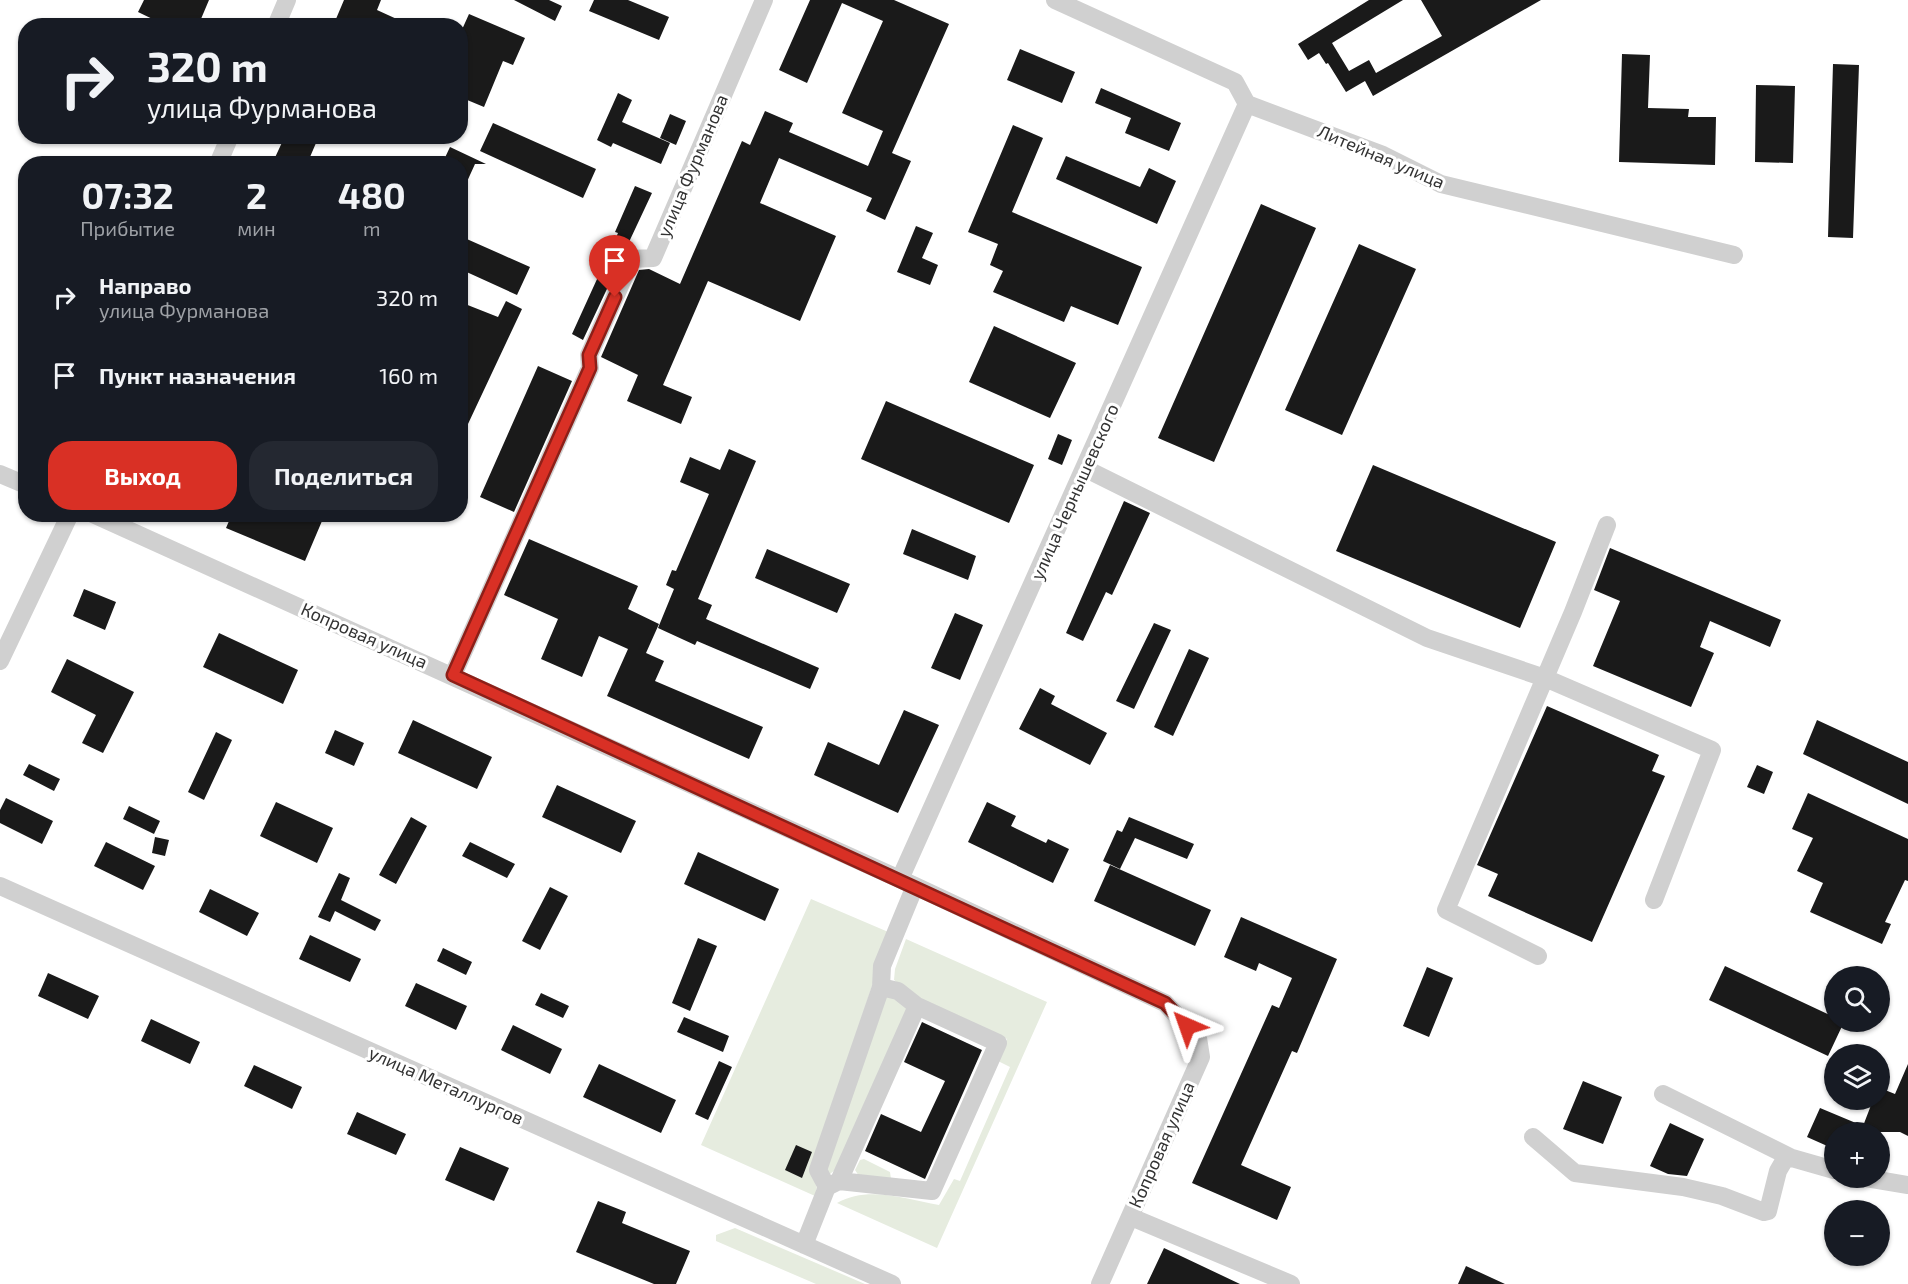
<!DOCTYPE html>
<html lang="ru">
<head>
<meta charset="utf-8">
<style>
	:root { --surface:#171b24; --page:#242831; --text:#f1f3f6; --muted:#9ea1a6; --accent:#d93025 }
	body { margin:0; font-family:"Exo 2",sans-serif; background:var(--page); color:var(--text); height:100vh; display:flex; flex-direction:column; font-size:22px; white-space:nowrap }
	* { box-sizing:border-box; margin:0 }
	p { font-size:20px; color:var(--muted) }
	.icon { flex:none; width:33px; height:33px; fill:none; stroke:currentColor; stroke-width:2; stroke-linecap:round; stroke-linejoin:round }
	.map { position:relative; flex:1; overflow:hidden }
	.details { position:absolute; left:18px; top:156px; width:450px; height:366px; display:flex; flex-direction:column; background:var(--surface); border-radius:24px; box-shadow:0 2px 4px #0004 }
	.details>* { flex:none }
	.hud { position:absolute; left:18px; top:18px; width:450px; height:126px; border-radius:24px; box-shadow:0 2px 4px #0004; background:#171b24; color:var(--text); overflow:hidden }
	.controls { position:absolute; left:1824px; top:966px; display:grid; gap:12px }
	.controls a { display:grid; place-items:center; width:66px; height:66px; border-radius:50%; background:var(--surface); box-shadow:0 2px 4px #0004; font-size:30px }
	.pin { position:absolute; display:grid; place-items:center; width:51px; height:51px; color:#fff; margin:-62px -26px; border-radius:50% 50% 50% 0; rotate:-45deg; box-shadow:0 0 6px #0007 }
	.pin .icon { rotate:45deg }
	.me { position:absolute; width:66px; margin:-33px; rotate:317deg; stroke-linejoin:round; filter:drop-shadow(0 0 4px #0008) }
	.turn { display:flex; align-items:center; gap:21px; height:126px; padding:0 30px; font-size:27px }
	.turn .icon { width:78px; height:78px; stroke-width:2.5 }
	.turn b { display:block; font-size:42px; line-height:51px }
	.eta { display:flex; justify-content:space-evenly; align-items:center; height:102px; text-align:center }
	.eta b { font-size:36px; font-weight:700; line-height:42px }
	.cta { display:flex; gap:12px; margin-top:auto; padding:12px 30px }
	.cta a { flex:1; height:69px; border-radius:24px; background:var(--accent); color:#fff; font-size:24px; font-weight:700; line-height:69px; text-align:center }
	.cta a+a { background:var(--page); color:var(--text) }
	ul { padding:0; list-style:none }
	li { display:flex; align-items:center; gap:18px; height:78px; padding:0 30px }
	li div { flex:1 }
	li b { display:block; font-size:22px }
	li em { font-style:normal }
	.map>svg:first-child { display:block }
	.green { fill:#e6ecdf }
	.building { fill:#1a1a1a }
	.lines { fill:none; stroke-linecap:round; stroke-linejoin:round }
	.minor { stroke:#d0d0d0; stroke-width:18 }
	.route-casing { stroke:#8d1f18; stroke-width:15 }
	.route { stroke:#d93025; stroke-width:10 }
	.labels { text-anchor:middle; stroke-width:6; stroke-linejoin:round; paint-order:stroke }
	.street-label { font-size:18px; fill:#333; stroke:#fff }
</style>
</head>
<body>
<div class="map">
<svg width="1908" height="1284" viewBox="0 0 1908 1284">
	<rect width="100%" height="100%" fill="#fff"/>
	<path class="green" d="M 811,899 L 893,934 L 879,965 L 811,1170 L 817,1188 L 815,1196 L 701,1145 Z
		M 906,939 L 1047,1002 L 937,1248 L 837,1203 C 868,1185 906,1199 939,1205 L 954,1179 L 960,1181 L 1010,1067 L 998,1061 L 1007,1039 L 920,1000 L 894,980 L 895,969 Z
		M 886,997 L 893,997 L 906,1007 L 906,1011 L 835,1170 L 830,1174 L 825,1167 Z
		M 864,1159 L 890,1172 L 891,1179 L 859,1176 L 855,1170 L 860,1160 Z
		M 735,1228 L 865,1284 L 816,1284 L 716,1241 L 716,1235 Z"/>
	<path class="building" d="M 144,0 L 209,0 L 198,26 L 167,26 L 138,12 Z
		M 344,0 L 381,0 L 377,10 L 412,26 L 333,26 Z
		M 514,0 L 549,0 L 562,6 L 555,21 Z
		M 594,0 L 628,0 L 669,17 L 659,40 L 589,11 Z
		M 810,0 L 894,0 L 949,24 L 892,153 L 911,161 L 885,220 L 866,211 L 872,198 L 779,158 L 760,203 L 836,236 L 800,321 L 708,281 L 663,385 L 692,397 L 681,424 L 627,401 L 638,375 L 601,357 L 639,270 L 649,269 L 680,284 L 742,141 L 750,145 L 765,111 L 793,123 L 789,132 L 868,166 L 883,131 L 842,113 L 883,21 L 842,3 L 807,83 L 779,70 Z
		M 1369,0 L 1403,0 L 1332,43 L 1349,71 L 1369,60 L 1376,73 L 1442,36 L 1421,0 L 1541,0 L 1373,96 L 1365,81 L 1346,92 L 1328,63 L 1326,64 L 1319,53 L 1308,60 L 1298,44 Z
		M 469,14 L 525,38 L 513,65 L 503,61 L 484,107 L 460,97 L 460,34 Z
		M 1020,49 L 1075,72 L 1062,103 L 1007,80 Z
		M 1622,54 L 1650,55 L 1648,108 L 1689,109 L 1688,117 L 1716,117 L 1715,165 L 1619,162 Z
		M 1833,64 L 1859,65 L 1853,238 L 1828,237 Z
		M 1756,85 L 1795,86 L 1793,163 L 1755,162 Z
		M 1101,88 L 1181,123 L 1169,151 L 1125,133 L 1131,118 L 1095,103 Z
		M 618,93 L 632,100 L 622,122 L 670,143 L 661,164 L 613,143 L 611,147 L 597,140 Z
		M 670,114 L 686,121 L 676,145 L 660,138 Z
		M 493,123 L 596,169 L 583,198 L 480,151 Z
		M 1013,125 L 1043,138 L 1012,212 L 1142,267 L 1118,325 L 1071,306 L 1064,322 L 993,292 L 1003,271 L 990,265 L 998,244 L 968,232 Z
		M 285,136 L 319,136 L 307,164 L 272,164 Z
		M 450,147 L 486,164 L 475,164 L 460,197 L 460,164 L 442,164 Z
		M 1066,156 L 1140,187 L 1149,168 L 1176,181 L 1157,224 L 1056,179 Z
		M 635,186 L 652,193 L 583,340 L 572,334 L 618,233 L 615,232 Z
		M 1261,204 L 1316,228 L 1214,462 L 1158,438 Z
		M 916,226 L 933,233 L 922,258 L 938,265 L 930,285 L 897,272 Z
		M 460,236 L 530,267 L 517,295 L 460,269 Z
		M 1359,244 L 1416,269 L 1342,435 L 1285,410 Z
		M 506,301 L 522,309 L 460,441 L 460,302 L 498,317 Z
		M 994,326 L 1076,363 L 1050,418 L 969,382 Z
		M 538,366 L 572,381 L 514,512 L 480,497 Z
		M 886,401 L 1034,465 L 1009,523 L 861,459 Z
		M 1058,434 L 1072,440 L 1062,465 L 1048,459 Z
		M 729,449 L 756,461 L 698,599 L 712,605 L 706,619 L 819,668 L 810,689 L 697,641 L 695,645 L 658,628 L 674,589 L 666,585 L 672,570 L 676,571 L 709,494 L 680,482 L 690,457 L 720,470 Z
		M 1373,465 L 1556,542 L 1520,628 L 1336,551 Z
		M 1124,501 L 1150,513 L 1112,595 L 1106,592 L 1083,641 L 1066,633 Z
		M 232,514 L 307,514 L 322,521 L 305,561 L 226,528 Z
		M 912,529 L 976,556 L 968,580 L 903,554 Z
		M 529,539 L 638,586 L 628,609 L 659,624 L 646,653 L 664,661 L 655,681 L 763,727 L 749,759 L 607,696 L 628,649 L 599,636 L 582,677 L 541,659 L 558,619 L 504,595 Z
		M 1610,548 L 1781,620 L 1770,647 L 1710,621 L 1700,647 L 1714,653 L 1691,707 L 1593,666 L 1620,601 L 1594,590 Z
		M 767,549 L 850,584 L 837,613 L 755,578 Z
		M 84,589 L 116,602 L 105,630 L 73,616 Z
		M 955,613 L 983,625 L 960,680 L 931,668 Z
		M 1154,623 L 1171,630 L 1134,709 L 1116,701 Z
		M 219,633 L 298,670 L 283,704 L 203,667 Z
		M 1189,649 L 1209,658 L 1173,736 L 1154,727 Z
		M 67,659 L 134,692 L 103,753 L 82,743 L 96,715 L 51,692 Z
		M 1040,688 L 1055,696 L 1051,704 L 1107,733 L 1090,765 L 1019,729 Z
		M 1547,706 L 1659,755 L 1652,771 L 1665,776 L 1592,942 L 1488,896 L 1498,874 L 1477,865 Z
		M 904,710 L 939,725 L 898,813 L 814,775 L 828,742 L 879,765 Z
		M 413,720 L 492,757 L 477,789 L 398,753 Z
		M 1817,720 L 1908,762 L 1908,804 L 1803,754 Z
		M 335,730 L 364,743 L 354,766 L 325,753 Z
		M 216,732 L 232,740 L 204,800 L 188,792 Z
		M 29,764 L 60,779 L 54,791 L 23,775 Z
		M 1757,765 L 1773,772 L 1764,794 L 1747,787 Z
		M 557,785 L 636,821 L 621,853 L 542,817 Z
		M 1808,793 L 1908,839 L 1908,881 L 1905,880 L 1885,922 L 1891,924 L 1882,944 L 1810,912 L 1823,883 L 1797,871 L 1813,838 L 1792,829 Z
		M 6,798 L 53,821 L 42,844 L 0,823 L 0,810 Z
		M 276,802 L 333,828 L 317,863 L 260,836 Z
		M 987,802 L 1016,816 L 1011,826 L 1046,843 L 1048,839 L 1069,849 L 1053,883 L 968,842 Z
		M 129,806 L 160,821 L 154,834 L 123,819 Z
		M 411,817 L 427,826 L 396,884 L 379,875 Z
		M 1129,817 L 1194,844 L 1187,859 L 1135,838 L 1120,869 L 1103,861 L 1117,830 L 1122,832 Z
		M 155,837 L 169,840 L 165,856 L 152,853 Z
		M 106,842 L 155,866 L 143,890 L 94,866 Z
		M 470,842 L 515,864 L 507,878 L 462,856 Z
		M 698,852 L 779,889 L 765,921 L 684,884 Z
		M 1110,865 L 1211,910 L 1195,946 L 1094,901 Z
		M 339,873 L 350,878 L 341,900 L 381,920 L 375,931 L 335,911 L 330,922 L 318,917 Z
		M 550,887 L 568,896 L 540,950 L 522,941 Z
		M 210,889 L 259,913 L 247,936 L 199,912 Z
		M 1241,917 L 1337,959 L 1297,1053 L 1292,1051 L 1241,1165 L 1291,1187 L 1277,1220 L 1192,1183 L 1272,1005 L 1279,1008 L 1292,978 L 1259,963 L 1256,971 L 1224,957 Z
		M 310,935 L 361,959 L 350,982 L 299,959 Z
		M 698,938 L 717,946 L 690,1011 L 672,1003 Z
		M 443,948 L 472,962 L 466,975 L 437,961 Z
		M 1725,966 L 1834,1017 L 1834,1022 L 1844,1022 L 1828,1056 L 1709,1000 Z
		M 1427,967 L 1453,978 L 1429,1037 L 1403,1026 Z
		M 48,973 L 99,996 L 88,1019 L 38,996 Z
		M 416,983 L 467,1006 L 456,1030 L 405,1006 Z
		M 541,993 L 569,1006 L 563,1018 L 535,1005 Z
		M 684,1017 L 729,1036 L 723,1052 L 677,1032 Z
		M 151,1019 L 200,1042 L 190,1064 L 141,1041 Z
		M 922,1022 L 982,1050 L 925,1179 L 865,1151 L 881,1114 L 921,1132 L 945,1081 L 904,1062 Z
		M 513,1025 L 562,1049 L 550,1074 L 501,1050 Z
		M 719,1061 L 732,1067 L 708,1120 L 695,1114 Z
		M 599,1064 L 676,1100 L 661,1133 L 583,1097 Z
		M 1908,1064 L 1908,1136 L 1900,1132 L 1834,1132 L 1834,1149 L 1807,1137 L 1820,1108 L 1863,1126 L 1873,1100 L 1880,1100 L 1880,1088 L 1895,1094 Z
		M 254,1065 L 302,1087 L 292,1109 L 244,1086 Z
		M 1583,1081 L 1622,1097 L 1603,1144 L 1563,1129 Z
		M 357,1112 L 406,1134 L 396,1155 L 347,1134 Z
		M 1670,1123 L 1704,1139 L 1687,1176 L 1668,1174 L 1650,1166 Z
		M 796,1145 L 812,1152 L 802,1178 L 785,1170 Z
		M 460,1147 L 509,1168 L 494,1201 L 445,1180 Z
		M 598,1201 L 626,1212 L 622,1223 L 690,1251 L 676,1284 L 654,1284 L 576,1252 Z
		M 1164,1248 L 1240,1284 L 1147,1284 Z
		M 1466,1266 L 1505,1284 L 1458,1284 Z"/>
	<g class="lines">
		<path class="minor" d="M 1055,0 L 1235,82 L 1247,104 L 1383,155 L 1441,184 L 1734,255
			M 276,26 L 287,0
			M 218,164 L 230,136
			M 1086,469 L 1427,638 L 1545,678 L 1712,750 L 1654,900
			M 0,474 L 26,485
			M 93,514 L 915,886 L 1165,1003 L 1198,1038 L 1201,1057 L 1100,1284
			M 0,661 L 70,514
			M 453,675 L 590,368 L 589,355 L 632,259 L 653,258 L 764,0
			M 900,879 L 1247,104
			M 0,886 L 892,1284
			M 1538,956 L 1446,910 L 1573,612 L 1607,525
			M 1663,1094 L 1792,1158
			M 1533,1137 L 1575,1173 L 1683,1187 L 1722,1196 L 1764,1212 L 1768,1211 L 1778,1171 L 1785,1159 L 1792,1158 L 1834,1170
			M 1866,1178 L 1908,1185
			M 839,1181 L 917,1006
			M 827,1187 L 839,1181 L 932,1191 L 998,1043 L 917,1006 L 898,991 L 881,987
			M 1131,1217 L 1291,1284
			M 804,1245 L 827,1187 L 818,1170 L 881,987 L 882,966 L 915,886"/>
	</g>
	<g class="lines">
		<defs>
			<path id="route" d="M 615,297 L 589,355 L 590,368 L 453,675 L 1165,1003 L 1187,1026"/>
		</defs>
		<use href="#route" class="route-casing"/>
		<use href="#route" class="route"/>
	</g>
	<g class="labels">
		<g class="street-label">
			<text transform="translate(1381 157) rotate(23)" y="6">Литейная улица</text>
			<text transform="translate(693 166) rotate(-67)" y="6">улица Фурманова</text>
			<text transform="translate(1075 492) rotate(-66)" y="6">улица Чернышевского</text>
			<text transform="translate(364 636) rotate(24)" y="6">Копровая улица</text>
			<text transform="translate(446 1086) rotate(24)" y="6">улица Металлургов</text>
			<text transform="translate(1162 1145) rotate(-66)" y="6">Копровая улица</text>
		</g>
	</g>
</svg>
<div class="controls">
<a><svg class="icon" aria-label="search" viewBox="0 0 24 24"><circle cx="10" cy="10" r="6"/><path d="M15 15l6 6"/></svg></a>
<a><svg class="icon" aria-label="layers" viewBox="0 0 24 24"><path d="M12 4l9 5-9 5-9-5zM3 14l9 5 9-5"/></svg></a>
<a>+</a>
<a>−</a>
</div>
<div class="pin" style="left:615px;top:297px;background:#d93025"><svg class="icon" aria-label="arrive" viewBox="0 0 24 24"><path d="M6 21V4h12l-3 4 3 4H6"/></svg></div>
<svg class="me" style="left:1187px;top:1026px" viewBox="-20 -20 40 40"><path d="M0-17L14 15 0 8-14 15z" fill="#d93025" stroke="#fff" stroke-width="4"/></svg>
<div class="hud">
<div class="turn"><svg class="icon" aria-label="right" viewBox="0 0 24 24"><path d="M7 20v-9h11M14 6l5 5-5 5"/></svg><div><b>320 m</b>улица Фурманова</div></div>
</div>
<section class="details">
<div class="eta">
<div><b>07:32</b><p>Прибытие</p></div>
<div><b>2</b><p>мин</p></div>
<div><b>480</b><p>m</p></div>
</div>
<ul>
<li><svg class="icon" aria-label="right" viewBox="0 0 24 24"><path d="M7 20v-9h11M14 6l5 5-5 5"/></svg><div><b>Направо</b><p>улица Фурманова</p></div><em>320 m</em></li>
<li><svg class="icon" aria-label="arrive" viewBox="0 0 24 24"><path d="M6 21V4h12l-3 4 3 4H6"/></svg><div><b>Пункт назначения</b></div><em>160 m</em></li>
</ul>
<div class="cta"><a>Выход</a><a>Поделиться</a></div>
</section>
</div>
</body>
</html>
